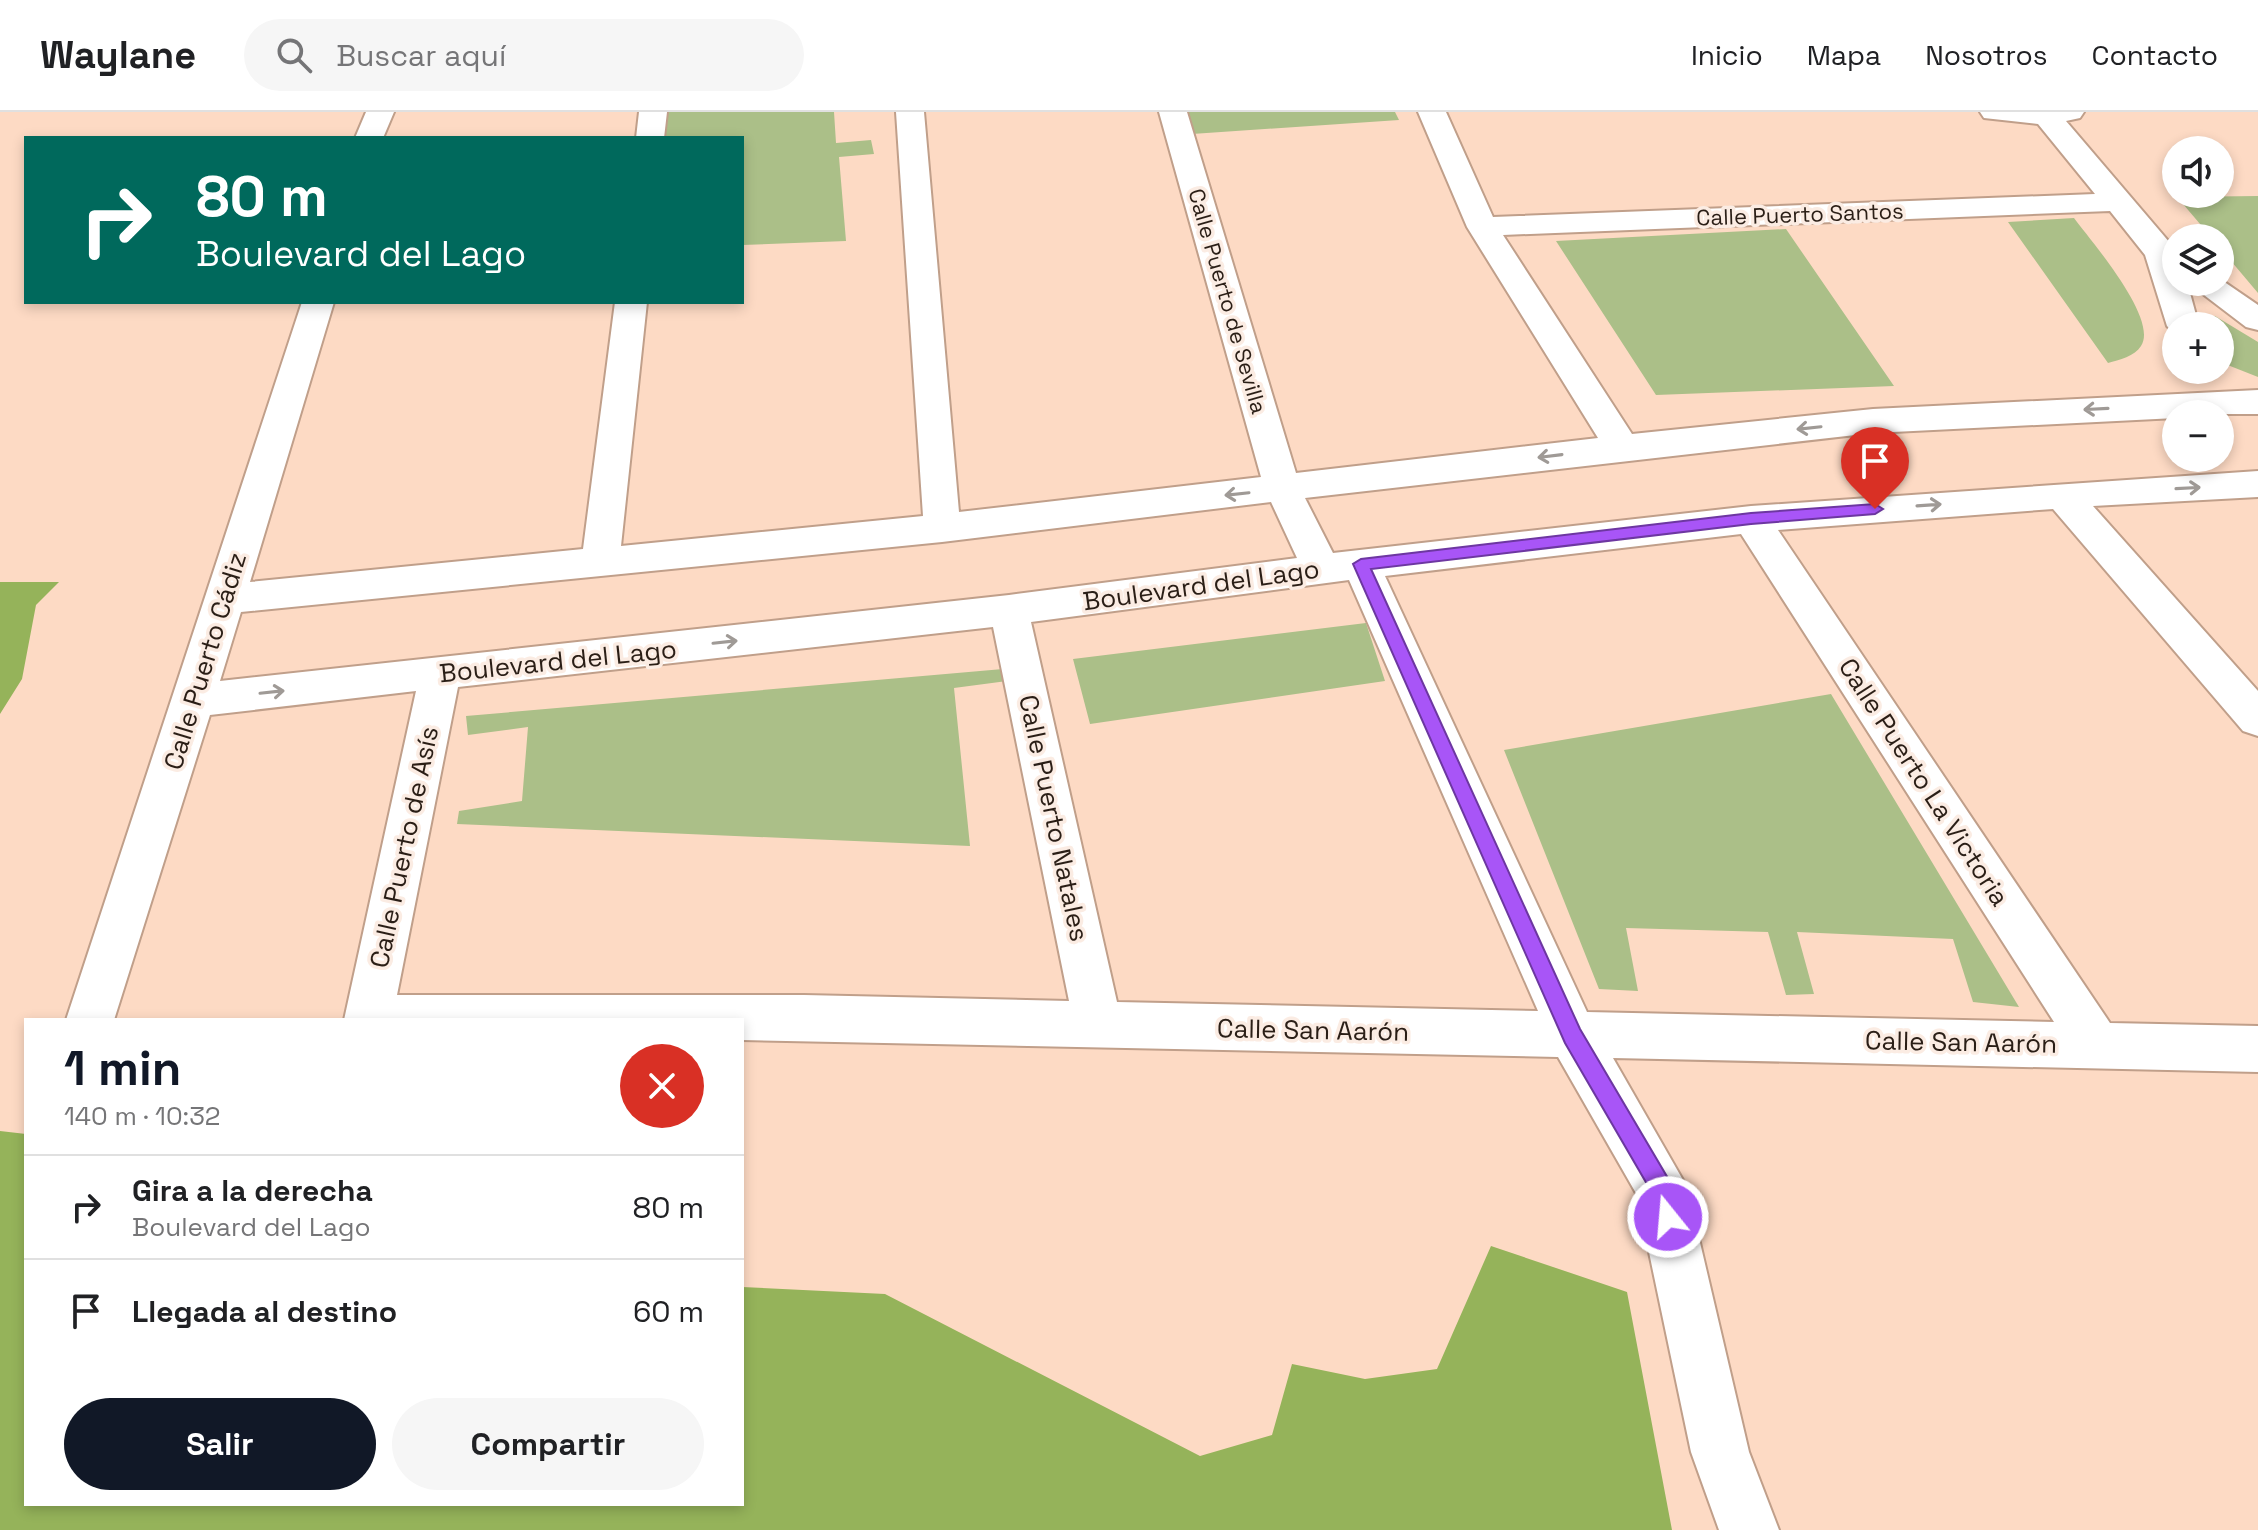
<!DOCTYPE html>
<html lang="es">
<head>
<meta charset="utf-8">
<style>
	:root { --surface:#fff; --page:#f6f6f6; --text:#202124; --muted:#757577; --line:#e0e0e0; --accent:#111827 }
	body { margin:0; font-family:"Space Grotesk",sans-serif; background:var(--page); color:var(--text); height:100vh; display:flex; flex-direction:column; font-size:30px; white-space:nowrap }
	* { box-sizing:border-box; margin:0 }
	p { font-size:26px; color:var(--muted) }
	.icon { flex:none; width:44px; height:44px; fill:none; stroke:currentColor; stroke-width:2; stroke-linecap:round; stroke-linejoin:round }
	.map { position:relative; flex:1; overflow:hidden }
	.sheet { position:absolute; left:24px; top:906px; width:720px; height:488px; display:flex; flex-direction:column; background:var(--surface); border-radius:0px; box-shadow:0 4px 12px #0003 }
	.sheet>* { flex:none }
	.banner { position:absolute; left:24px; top:24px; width:720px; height:168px; border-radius:0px; box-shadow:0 4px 12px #0003; background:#00695c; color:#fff; overflow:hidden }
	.tools { position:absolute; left:2162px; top:24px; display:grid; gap:16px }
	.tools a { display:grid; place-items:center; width:72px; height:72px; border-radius:50%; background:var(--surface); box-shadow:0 4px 12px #0003; font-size:40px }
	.pin { position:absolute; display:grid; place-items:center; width:68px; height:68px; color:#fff; margin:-82px -34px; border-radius:50% 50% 50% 0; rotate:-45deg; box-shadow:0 0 8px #0007 }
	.pin .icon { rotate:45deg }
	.me { position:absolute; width:88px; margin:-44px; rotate:343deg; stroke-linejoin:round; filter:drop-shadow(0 0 6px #0008) }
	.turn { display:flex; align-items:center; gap:28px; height:168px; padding:0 40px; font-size:36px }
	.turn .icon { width:104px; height:104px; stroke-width:2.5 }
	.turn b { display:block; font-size:56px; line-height:68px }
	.round { display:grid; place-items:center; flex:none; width:84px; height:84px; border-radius:42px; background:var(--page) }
	.head { display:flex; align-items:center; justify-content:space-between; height:136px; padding:0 40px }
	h1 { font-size:48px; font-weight:700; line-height:60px; color:var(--accent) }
	.primary-button { display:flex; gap:16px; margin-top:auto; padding:16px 40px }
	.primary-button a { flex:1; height:92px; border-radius:48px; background:var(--accent); color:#fff; font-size:32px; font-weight:700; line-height:92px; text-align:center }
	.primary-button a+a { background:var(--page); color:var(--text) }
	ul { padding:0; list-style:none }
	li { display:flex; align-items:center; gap:24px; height:104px; padding:0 40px; border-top:2px solid var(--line) }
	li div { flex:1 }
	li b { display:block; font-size:30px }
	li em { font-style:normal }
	header { display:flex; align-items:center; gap:48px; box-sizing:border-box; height:112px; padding:0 40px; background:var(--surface); border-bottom:2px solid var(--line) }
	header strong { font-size:38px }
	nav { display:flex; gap:44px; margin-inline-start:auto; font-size:28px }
	.search { width:560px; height:72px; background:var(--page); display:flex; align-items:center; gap:20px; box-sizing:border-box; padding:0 28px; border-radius:44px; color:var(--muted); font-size:30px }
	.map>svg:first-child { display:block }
	.green { fill:#abbf88 }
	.forest { fill:#95b35a }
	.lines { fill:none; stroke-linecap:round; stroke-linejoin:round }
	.minor-casing { stroke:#c09f8a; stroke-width:4 }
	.minor { fill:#fff; fill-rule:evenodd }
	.oneway { stroke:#9f9a96 }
	.route { fill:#a855f7; stroke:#6d37a1; stroke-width:2 }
	.labels { text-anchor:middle; stroke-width:7; stroke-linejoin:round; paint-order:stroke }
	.far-street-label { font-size:22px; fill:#2a1e16; stroke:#fbece3 }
	.street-label { font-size:26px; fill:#2a1e16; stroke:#fbece3 }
</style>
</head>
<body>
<header>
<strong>Waylane</strong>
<div class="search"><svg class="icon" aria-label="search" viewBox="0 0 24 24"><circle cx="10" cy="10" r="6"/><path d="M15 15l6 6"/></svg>Buscar aquí</div>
<nav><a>Inicio</a><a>Mapa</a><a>Nosotros</a><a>Contacto</a></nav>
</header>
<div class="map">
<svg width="2258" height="1418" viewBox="0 0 2258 1418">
	<rect width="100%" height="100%" fill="#fddac4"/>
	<path class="green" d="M 662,0 L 834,0 L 836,31 L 871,28 L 874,42 L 839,45 L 846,129 L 742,133 L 742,26 L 661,26 Z
		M 1184,0 L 1395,0 L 1399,8 L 1192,22 Z
		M 2258,84 L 2258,181 L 2220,136 L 2220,126 L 2212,126 L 2177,85 Z
		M 2074,106 C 2091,129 2159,207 2141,234 C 2135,244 2119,248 2108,251 L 2008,110 Z
		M 1786,117 L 1894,274 L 1656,283 L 1556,129 Z
		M 2215,204 L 2258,230 L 2258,265 L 2220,250 L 2220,214 L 2208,210 Z
		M 1366,511 L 1385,569 L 1090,612 L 1073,547 Z
		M 1003,557 L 1007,569 L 954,576 L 970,734 L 457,712 L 459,699 L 522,689 L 528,615 L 468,623 L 466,604 Z
		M 1831,582 L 2019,895 L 1973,890 L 1953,827 L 1797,820 L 1814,882 L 1786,883 L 1768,820 L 1626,816 L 1638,879 L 1599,877 L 1504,638 Z"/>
	<path class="forest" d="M 0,470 L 59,470 L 36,493 L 22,567 L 0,602 Z
		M 0,1019 L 26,1022 L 26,1392 L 742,1392 L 742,1175 L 885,1182 L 1200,1344 L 1272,1323 L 1292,1252 L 1365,1267 L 1437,1257 L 1491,1134 L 1627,1180 L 1672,1418 L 0,1418 Z"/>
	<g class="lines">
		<defs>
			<path id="minor" d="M 366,0 L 394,0 L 383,26 L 355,26 Z
				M 639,0 L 667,0 L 664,26 L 636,26 Z
				M 896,0 L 924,0 L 959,400 L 1261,365 L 1159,0 L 1187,0 L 1296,361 L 1598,326 L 1467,115 L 1418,0 L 1446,0 L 1493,105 L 2095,82 L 2038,12 L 1984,6 L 1980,0 L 2084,0 L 2080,6 L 2066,9 L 2176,138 L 2176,170 L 2187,170 L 2199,214 L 2176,214 L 2176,223 L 2167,214 L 2145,143 L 2110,99 L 1503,123 L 1632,322 L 1873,297 L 2258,278 L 2258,302 L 2176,302 L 2176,306 L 1873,321 L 1305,386 L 1333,441 L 1751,394 L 2258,359 L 2258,385 L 2093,394 L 2258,579 L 2258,624 L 2243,619 L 2053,397 L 1778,418 L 2110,911 L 2258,914 L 2258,960 L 1613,946 L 1687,1075 L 1749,1340 L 1779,1418 L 1719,1418 L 1691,1340 L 1637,1083 L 1558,945 L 742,928 L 742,908 L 344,908 L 416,579 L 210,603 L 114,908 L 66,908 L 302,190 L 334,190 L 250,470 L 583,437 L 615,190 L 647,190 L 621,434 L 923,404 ZM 1271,390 L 1297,446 L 1009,483 L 220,569 L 241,500 L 942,430 ZM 1741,422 L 2054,910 L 1587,900 L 1385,464 ZM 1349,468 L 1538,899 L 1117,890 L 1031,510 ZM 993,515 L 1069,889 L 804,883 L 397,883 L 458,575 Z
				M 2220,167 L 2258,193 L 2258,218 L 2246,215 L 2187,170 L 2220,170 Z"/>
		</defs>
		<use href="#minor" class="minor-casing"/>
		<use href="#minor" class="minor"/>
	</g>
	<defs><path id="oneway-shaft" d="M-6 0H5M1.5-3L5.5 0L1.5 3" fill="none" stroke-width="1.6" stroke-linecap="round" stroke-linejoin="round" transform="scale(2)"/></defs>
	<g class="oneway">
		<use href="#oneway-shaft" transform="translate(2096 297) rotate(177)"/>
		<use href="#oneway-shaft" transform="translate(1809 316) rotate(174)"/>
		<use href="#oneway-shaft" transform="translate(1550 344) rotate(173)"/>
		<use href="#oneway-shaft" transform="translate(2188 376) rotate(-3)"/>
		<use href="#oneway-shaft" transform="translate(1237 382) rotate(174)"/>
		<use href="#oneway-shaft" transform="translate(1929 393) rotate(-4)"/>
		<use href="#oneway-shaft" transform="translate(725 530) rotate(-6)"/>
		<use href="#oneway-shaft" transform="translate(272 580) rotate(-6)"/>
	</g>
	<path class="route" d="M 1875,392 L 1883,397 L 1875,402 L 1751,412 L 1371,457 L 1580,917 L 1669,1068 L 1679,1105 L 1675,1112 L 1668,1116 L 1660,1112 L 1651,1079 L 1565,931 L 1353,452 L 1361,447 L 1751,401 Z"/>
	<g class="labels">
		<g class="far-street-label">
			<text transform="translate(1800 102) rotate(-2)" y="8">Calle Puerto Santos</text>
			<text transform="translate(1228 189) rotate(74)" y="8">Calle Puerto de Sevilla</text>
		</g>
		<g class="street-label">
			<text transform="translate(1201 473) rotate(-8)" y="9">Boulevard del Lago</text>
			<text transform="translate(205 549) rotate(-73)" y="9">Calle Puerto Cádiz</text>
			<text transform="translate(558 549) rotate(-6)" y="9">Boulevard del Lago</text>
			<text transform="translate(1924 670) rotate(57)" y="9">Calle Puerto La Victoria</text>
			<text transform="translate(1054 706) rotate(78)" y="9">Calle Puerto Natales</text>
			<text transform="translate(404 735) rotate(-78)" y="9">Calle Puerto de Asís</text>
			<text transform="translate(1313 918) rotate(1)" y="9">Calle San Aarón</text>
			<text transform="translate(1961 930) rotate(1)" y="9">Calle San Aarón</text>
		</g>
	</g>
</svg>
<div class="tools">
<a><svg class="icon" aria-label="sound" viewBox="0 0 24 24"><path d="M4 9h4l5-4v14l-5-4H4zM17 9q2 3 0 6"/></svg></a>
<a><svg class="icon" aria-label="layers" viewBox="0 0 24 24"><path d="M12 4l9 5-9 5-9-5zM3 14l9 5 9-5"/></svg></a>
<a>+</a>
<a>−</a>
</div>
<div class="pin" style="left:1875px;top:397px;background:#d93025"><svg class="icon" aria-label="arrive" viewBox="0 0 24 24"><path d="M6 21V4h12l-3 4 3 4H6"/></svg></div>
<svg class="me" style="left:1668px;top:1105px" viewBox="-20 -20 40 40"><circle r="17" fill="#a855f7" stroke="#fff" stroke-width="3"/><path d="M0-11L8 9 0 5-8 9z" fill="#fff"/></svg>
<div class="banner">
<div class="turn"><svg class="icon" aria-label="right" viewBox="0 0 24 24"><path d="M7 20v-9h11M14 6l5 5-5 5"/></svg><div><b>80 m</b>Boulevard del Lago</div></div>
</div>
<section class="sheet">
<div class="head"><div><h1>1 min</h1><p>140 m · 10:32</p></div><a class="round" style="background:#d93025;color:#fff"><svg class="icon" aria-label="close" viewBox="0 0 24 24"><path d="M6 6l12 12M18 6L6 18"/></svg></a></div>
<ul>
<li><svg class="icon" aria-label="right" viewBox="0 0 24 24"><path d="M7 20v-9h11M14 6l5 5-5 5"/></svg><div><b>Gira a la derecha</b><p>Boulevard del Lago</p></div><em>80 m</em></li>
<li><svg class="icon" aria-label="arrive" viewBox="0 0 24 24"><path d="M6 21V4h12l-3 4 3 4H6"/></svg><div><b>Llegada al destino</b></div><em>60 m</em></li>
</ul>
<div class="primary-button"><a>Salir</a><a>Compartir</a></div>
</section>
</div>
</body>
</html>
